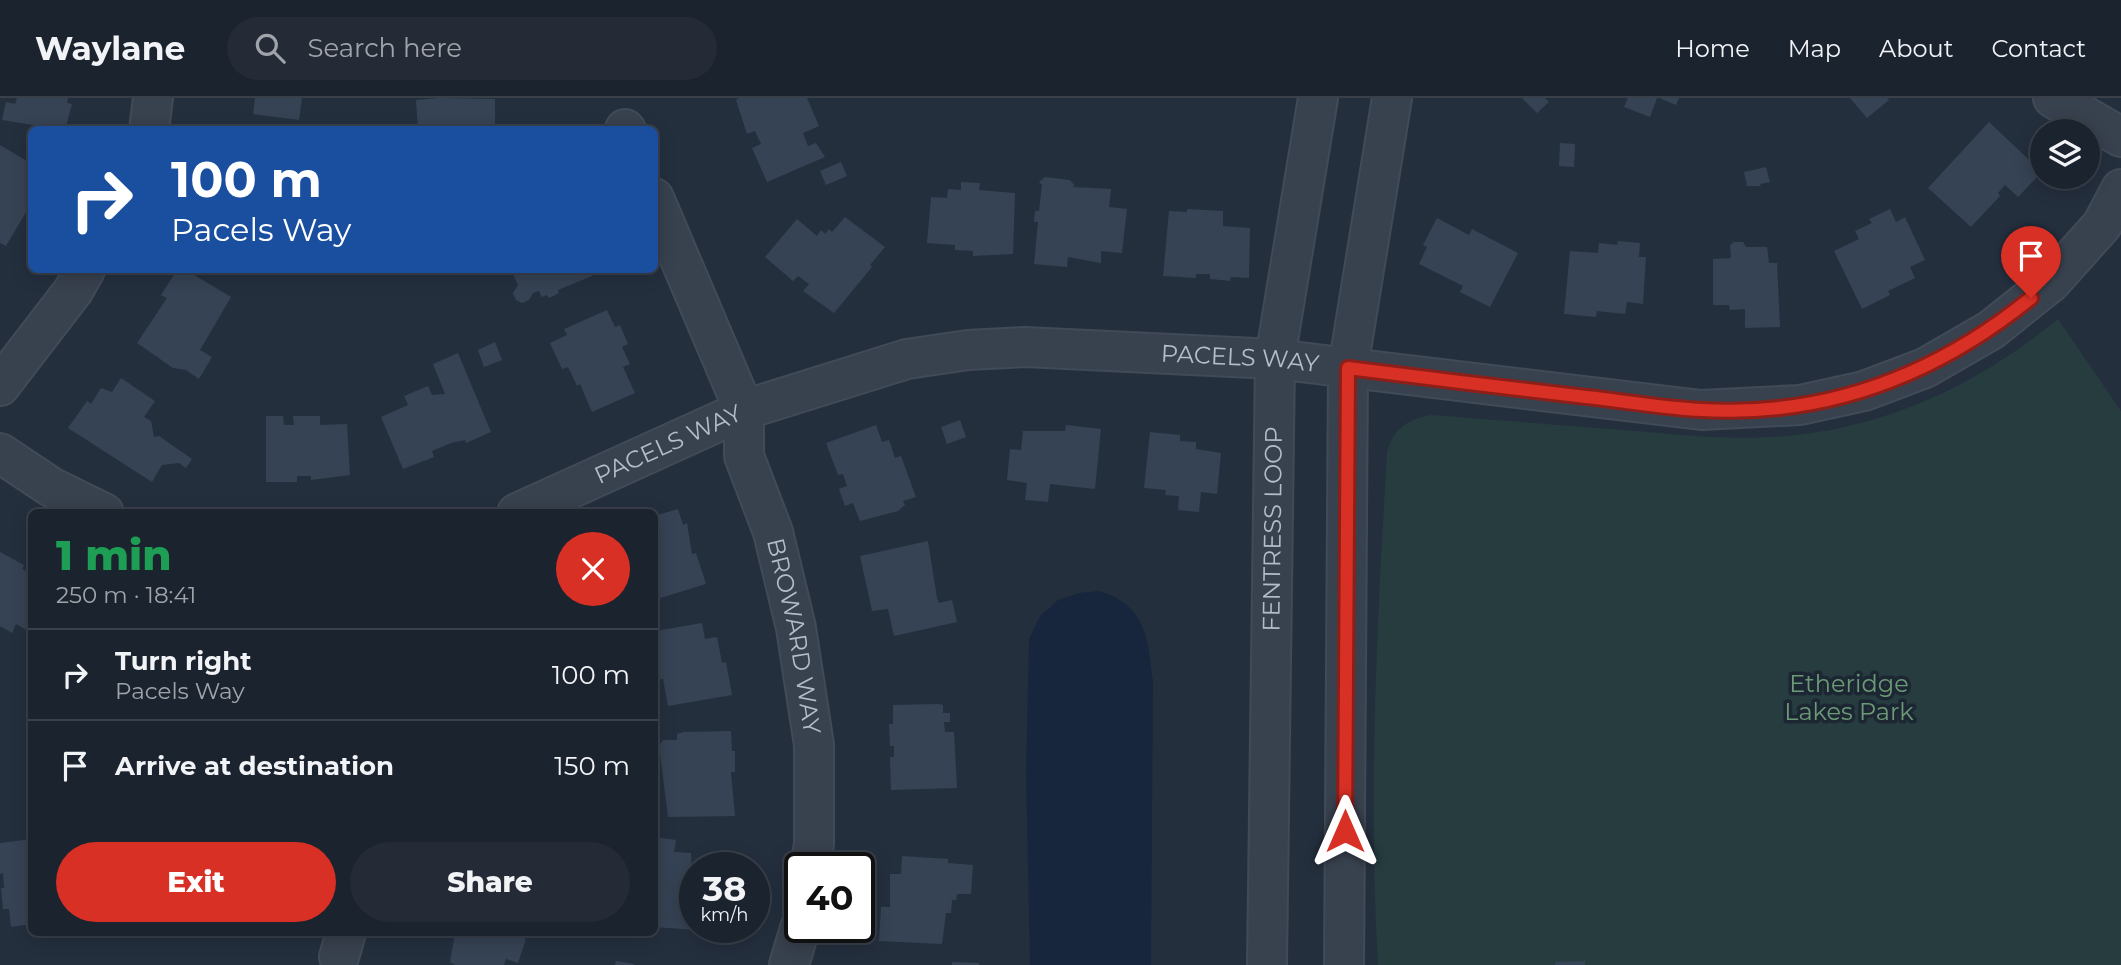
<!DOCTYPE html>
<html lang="en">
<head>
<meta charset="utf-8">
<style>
	:root { --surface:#1b232e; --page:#242b36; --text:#f1f3f6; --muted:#a0a4aa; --line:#39404a; --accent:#d93025 }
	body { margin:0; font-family:Montserrat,sans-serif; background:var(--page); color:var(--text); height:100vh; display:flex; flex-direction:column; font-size:26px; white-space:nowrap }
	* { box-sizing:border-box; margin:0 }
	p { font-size:23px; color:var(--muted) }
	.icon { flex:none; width:38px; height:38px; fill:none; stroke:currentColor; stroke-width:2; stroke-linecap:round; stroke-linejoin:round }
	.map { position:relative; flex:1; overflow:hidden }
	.sheet { position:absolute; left:28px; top:411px; width:630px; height:427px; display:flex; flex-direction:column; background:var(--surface); border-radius:10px; box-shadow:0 4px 18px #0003,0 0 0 2px var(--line) }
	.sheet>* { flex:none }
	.banner { position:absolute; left:28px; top:28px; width:630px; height:147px; border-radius:10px; box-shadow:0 4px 18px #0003,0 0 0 2px var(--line); background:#1a4fa0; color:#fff; overflow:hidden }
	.fabs { position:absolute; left:2030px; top:21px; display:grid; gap:14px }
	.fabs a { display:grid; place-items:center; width:70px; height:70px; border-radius:50%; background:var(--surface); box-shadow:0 4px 18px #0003,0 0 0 2px var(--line); font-size:35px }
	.speed { position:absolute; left:679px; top:754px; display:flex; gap:14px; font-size:35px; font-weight:700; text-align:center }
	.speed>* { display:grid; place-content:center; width:91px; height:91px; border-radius:50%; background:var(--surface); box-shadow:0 4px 18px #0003,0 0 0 2px var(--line); line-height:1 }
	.speed small { font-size:18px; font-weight:400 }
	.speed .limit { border:4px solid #111; border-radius:10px; background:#fff; color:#111 }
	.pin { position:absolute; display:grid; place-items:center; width:60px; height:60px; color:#fff; margin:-72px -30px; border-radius:50% 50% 50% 0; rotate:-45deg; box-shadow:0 0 7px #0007 }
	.pin .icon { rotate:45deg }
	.me { position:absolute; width:77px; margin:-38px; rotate:0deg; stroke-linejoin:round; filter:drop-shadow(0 0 5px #0008) }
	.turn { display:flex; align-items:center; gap:24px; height:147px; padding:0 28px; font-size:32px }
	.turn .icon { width:91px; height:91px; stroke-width:2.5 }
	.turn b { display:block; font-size:49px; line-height:60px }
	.round { display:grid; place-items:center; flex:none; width:74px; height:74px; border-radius:37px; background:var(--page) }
	.overview { display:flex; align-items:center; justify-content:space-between; height:119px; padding:0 28px }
	h1 { font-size:42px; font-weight:800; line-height:52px; color:#1e9e55 }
	.action { display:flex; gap:14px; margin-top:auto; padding:14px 28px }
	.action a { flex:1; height:80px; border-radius:42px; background:var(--accent); color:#fff; font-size:28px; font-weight:800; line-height:80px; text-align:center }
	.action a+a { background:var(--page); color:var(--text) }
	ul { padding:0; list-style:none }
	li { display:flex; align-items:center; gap:21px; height:91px; padding:0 28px; border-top:2px solid var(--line) }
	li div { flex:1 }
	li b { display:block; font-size:26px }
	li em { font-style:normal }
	header { display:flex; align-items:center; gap:42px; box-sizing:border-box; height:98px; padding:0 35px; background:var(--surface); border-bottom:2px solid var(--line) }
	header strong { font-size:33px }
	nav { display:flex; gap:38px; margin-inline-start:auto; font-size:24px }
	.search { width:490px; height:63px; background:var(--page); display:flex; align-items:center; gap:18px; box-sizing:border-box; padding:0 24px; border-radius:38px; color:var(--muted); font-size:26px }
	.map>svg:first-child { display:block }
	.green { fill:#263c3f }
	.water { fill:#17263c }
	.building { fill:#364354 }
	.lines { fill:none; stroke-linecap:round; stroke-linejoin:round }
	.minor-casing { stroke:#414a57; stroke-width:42 }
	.minor { stroke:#38414e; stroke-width:38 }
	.route-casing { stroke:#8d1f18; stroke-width:18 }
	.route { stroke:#d93025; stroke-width:12 }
	.labels { text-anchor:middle; stroke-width:7; stroke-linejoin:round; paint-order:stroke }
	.street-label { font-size:24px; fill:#b4bcc9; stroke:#1d2633 }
	.park-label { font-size:24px; fill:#6b9a76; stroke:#1d2633 }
</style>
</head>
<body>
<header>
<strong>Waylane</strong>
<div class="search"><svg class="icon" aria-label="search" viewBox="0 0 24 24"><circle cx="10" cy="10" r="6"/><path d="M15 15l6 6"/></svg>Search here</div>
<nav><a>Home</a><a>Map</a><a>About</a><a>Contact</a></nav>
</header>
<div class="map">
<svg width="2121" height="867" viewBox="0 0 2121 867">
	<rect width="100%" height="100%" fill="#242f3e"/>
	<path class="green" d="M 2058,221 L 2121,313 L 2121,867 L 1378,867 C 1368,696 1377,525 1387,354 C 1394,330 1407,321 1432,317 C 1496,322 1560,327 1623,332 C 1673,336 1723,342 1772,339 C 1880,333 1975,289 2058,221 Z"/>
	<path class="water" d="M 1099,493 C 1146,507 1148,540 1153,583 L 1151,867 L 1030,867 L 1026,674 L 1029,541 L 1040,518 L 1058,502 L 1079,495 Z"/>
	<path class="building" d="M 17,0 L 68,0 L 67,5 L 72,6 L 65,32 L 2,22 L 6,4 L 15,6 Z
		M 255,0 L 302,0 L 299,22 L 253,16 Z
		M 439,0 L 495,1 L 495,32 L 418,32 L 416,2 Z
		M 739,0 L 807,0 L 819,28 L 803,35 L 808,48 L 816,45 L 825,59 L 767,84 L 752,50 L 761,46 L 755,33 L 747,36 L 736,2 Z
		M 1522,0 L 1545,0 L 1549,4 L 1537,15 Z
		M 1628,0 L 1657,0 L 1650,19 L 1624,9 Z
		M 1659,0 L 1679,0 L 1676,7 Z
		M 1850,0 L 1887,0 L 1889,2 L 1867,20 Z
		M 1989,24 L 2042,74 L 2018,99 L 2005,87 L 1998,95 L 2000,98 L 1971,129 L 1928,90 Z
		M 1560,45 L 1575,46 L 1574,69 L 1559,68 Z
		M 0,47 L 32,66 L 32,104 L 6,148 L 0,145 Z
		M 841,64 L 847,78 L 826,87 L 820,73 Z
		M 1766,69 L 1770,84 L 1760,86 L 1761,88 L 1747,88 L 1744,74 Z
		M 1045,79 L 1070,82 L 1075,88 L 1072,89 L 1111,91 L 1109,109 L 1127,111 L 1122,155 L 1101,153 L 1101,165 L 1068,159 L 1067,169 L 1034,166 L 1038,124 L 1034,124 L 1035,113 L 1039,113 L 1042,87 L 1039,84 Z
		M 961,84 L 980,85 L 979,92 L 1015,95 L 1013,156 L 973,158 L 973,153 L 955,152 L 955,147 L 927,145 L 931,99 L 947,100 L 948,91 L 961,92 Z
		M 1187,111 L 1223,113 L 1223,128 L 1250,130 L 1249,180 L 1231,179 L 1230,183 L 1210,181 L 1210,176 L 1196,176 L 1196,180 L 1163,178 L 1169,113 L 1187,114 Z
		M 1890,111 L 1896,124 L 1905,119 L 1925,162 L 1910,169 L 1915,180 L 1888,193 L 1890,197 L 1862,211 L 1834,153 L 1859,141 L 1855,133 L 1872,125 L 1869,121 Z
		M 845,119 L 885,149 L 870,167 L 872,169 L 834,215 L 803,193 L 809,186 L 798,178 L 793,183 L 765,159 L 797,121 L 817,138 L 821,132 L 825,136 L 829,131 L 832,134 Z
		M 1437,120 L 1469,137 L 1472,131 L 1518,155 L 1490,209 L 1460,194 L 1463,188 L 1419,166 L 1427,149 L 1423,147 Z
		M 1618,143 L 1640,145 L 1639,159 L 1646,159 L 1643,206 L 1627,204 L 1625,216 L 1597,213 L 1596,219 L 1564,216 L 1570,153 L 1598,155 L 1599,145 L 1617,147 Z
		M 1734,144 L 1743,144 L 1746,149 L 1767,149 L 1769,165 L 1777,165 L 1780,229 L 1745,230 L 1745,211 L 1730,212 L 1729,207 L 1713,207 L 1713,161 L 1731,160 L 1730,147 Z
		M 177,172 L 186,172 L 231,199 L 200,252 L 212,259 L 199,281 L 186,272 L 173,270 L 137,245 L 167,200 L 161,197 Z
		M 511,172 L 589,172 L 592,178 L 558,192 L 559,195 L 549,200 L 547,197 L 542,199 L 539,193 L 533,195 L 529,202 L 522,205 L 516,202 L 513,195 L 518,187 Z
		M 607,212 L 615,229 L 620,227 L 628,246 L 622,249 L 630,266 L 623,269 L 635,295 L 592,314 L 580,286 L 577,288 L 568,269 L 562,271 L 550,245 L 567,237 L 564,231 Z
		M 495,244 L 502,262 L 484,269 L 478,252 Z
		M 458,255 L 491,334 L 466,345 L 465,342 L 451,345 L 432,353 L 434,359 L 403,371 L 381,319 L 408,307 L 404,298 L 428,288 L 432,297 L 445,296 L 433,266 Z
		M 121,280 L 155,303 L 144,319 L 151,323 L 154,339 L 159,338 L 192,361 L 186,370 L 179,365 L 162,367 L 152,384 L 68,330 L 87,303 L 91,306 L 101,290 L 112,294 Z
		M 266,318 L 283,318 L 284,327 L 294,327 L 293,318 L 320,318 L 320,327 L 347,326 L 350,377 L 311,382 L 311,378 L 297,378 L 297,384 L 266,384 Z
		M 960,322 L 966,339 L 947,346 L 941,329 Z
		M 876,327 L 882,344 L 889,342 L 895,360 L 901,358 L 916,399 L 903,403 L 905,407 L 898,413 L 860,423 L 853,405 L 845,408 L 839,391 L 847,388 L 843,376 L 838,377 L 826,345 Z
		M 1066,327 L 1101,331 L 1095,391 L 1050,386 L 1048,404 L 1025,402 L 1027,385 L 1007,382 L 1010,351 L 1021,352 L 1023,333 L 1065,333 Z
		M 1150,334 L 1180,337 L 1180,343 L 1196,344 L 1196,351 L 1221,355 L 1217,396 L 1201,394 L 1199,414 L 1178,412 L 1179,398 L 1165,397 L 1166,392 L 1144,390 Z
		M 678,411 L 683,427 L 687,425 L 692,456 L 696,455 L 706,486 L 654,502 L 654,418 Z
		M 928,443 L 937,500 L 939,505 L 952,502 L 957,524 L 894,538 L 888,511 L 872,513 L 860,458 Z
		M 0,454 L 24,467 L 22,471 L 32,476 L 32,535 L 16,526 L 12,535 L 0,528 Z
		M 702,525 L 705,541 L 717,539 L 722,565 L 726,564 L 732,597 L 668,608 L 663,581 L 654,582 L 655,533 Z
		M 938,606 L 943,607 L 943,615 L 950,615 L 950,624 L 944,624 L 945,634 L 954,634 L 957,690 L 891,692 L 890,659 L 894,659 L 894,648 L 890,648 L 889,626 L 893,626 L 893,607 Z
		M 731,633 L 732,653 L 735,653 L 735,674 L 731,674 L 735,718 L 668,719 L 659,648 L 663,642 L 677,642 L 677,636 L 684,634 Z
		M 654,739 L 676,742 L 674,754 L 691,755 L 695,832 L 654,829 Z
		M 32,741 L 32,826 L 11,829 L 9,811 L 3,811 L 1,790 L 4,790 L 3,775 L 0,776 L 0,745 Z
		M 902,758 L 948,761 L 948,765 L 973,767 L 971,796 L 957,796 L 956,802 L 952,802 L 951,815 L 946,815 L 942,846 L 879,843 L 881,809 L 890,809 L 890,776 L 901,776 Z
		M 455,835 L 510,835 L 526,841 L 518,865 L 506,861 L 504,867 L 455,867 L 450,864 Z
		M 616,863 L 634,866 L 634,867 L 615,867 Z
		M 1585,863 L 1585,867 L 1555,867 L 1555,864 Z
		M 952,864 L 979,865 L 979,867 L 952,867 Z"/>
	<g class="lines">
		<defs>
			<g id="minor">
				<path d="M 2053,0 L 2121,39"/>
				<path d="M 625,31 L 626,32"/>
				<path d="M 149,32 L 153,0"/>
				<path id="s1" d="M 654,100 L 744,312 L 744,358 L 773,434 L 796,530 L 814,647 L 814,746 L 810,770"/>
				<path d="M 0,288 L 73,193 L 85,172"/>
				<path d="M 0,355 L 51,389 L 104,415"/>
				<path id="s2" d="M 517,415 L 744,312 L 907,261 L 968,252 L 1025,249 L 1275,261 L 1701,312 L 1800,307 L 1864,293 L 1925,270 L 1991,232 L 2051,184 L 2102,127 L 2121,91"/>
				<path d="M 339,859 L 346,835"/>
				<path d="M 789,867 L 800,830"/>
				<path id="s3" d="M 1267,867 L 1275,261 L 1318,0"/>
				<path d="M 1344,867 L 1348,270 L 1392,0"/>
			</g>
		</defs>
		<use href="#minor" class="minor-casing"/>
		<use href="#minor" class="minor"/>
	</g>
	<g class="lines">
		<defs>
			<path id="route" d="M 1345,733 L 1348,270 C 1427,280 1507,290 1586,299 C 1624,303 1663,310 1702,312 C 1826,319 1936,277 2031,200"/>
		</defs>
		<use href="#route" class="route-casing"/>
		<use href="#route" class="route"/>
	</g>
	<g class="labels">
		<g class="street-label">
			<text dy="8" stroke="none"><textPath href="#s2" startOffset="754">PACELS WAY</textPath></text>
			<text dy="8" stroke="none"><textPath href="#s2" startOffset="166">PACELS WAY</textPath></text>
			<text dy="8" stroke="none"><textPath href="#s3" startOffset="436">FENTRESS LOOP</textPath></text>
			<text dy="8" stroke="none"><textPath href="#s1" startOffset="464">BROWARD WAY</textPath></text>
		</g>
		<g class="park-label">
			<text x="1849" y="594">Etheridge<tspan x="1849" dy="28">Lakes Park</tspan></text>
		</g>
	</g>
</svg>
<div class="fabs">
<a><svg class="icon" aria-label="layers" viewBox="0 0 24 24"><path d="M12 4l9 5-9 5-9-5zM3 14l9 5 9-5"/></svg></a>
</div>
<div class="speed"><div>38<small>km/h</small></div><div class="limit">40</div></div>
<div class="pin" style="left:2031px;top:200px;background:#d93025"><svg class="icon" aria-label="arrive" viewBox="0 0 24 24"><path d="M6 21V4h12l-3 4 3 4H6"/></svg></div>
<svg class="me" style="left:1345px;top:733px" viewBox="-20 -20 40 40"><path d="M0-17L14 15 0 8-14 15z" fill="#d93025" stroke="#fff" stroke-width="4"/></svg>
<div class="banner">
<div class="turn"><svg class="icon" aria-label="right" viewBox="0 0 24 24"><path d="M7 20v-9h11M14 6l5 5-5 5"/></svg><div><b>100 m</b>Pacels Way</div></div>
</div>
<section class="sheet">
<div class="overview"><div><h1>1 min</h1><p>250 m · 18:41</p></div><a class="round" style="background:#d93025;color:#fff"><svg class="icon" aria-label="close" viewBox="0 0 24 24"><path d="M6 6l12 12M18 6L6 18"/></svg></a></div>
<ul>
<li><svg class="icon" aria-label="right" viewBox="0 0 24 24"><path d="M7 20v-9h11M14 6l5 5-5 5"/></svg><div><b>Turn right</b><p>Pacels Way</p></div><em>100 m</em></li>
<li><svg class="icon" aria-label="arrive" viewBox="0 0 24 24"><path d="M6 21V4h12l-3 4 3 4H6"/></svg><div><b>Arrive at destination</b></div><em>150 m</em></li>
</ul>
<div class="action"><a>Exit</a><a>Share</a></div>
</section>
</div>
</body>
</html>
